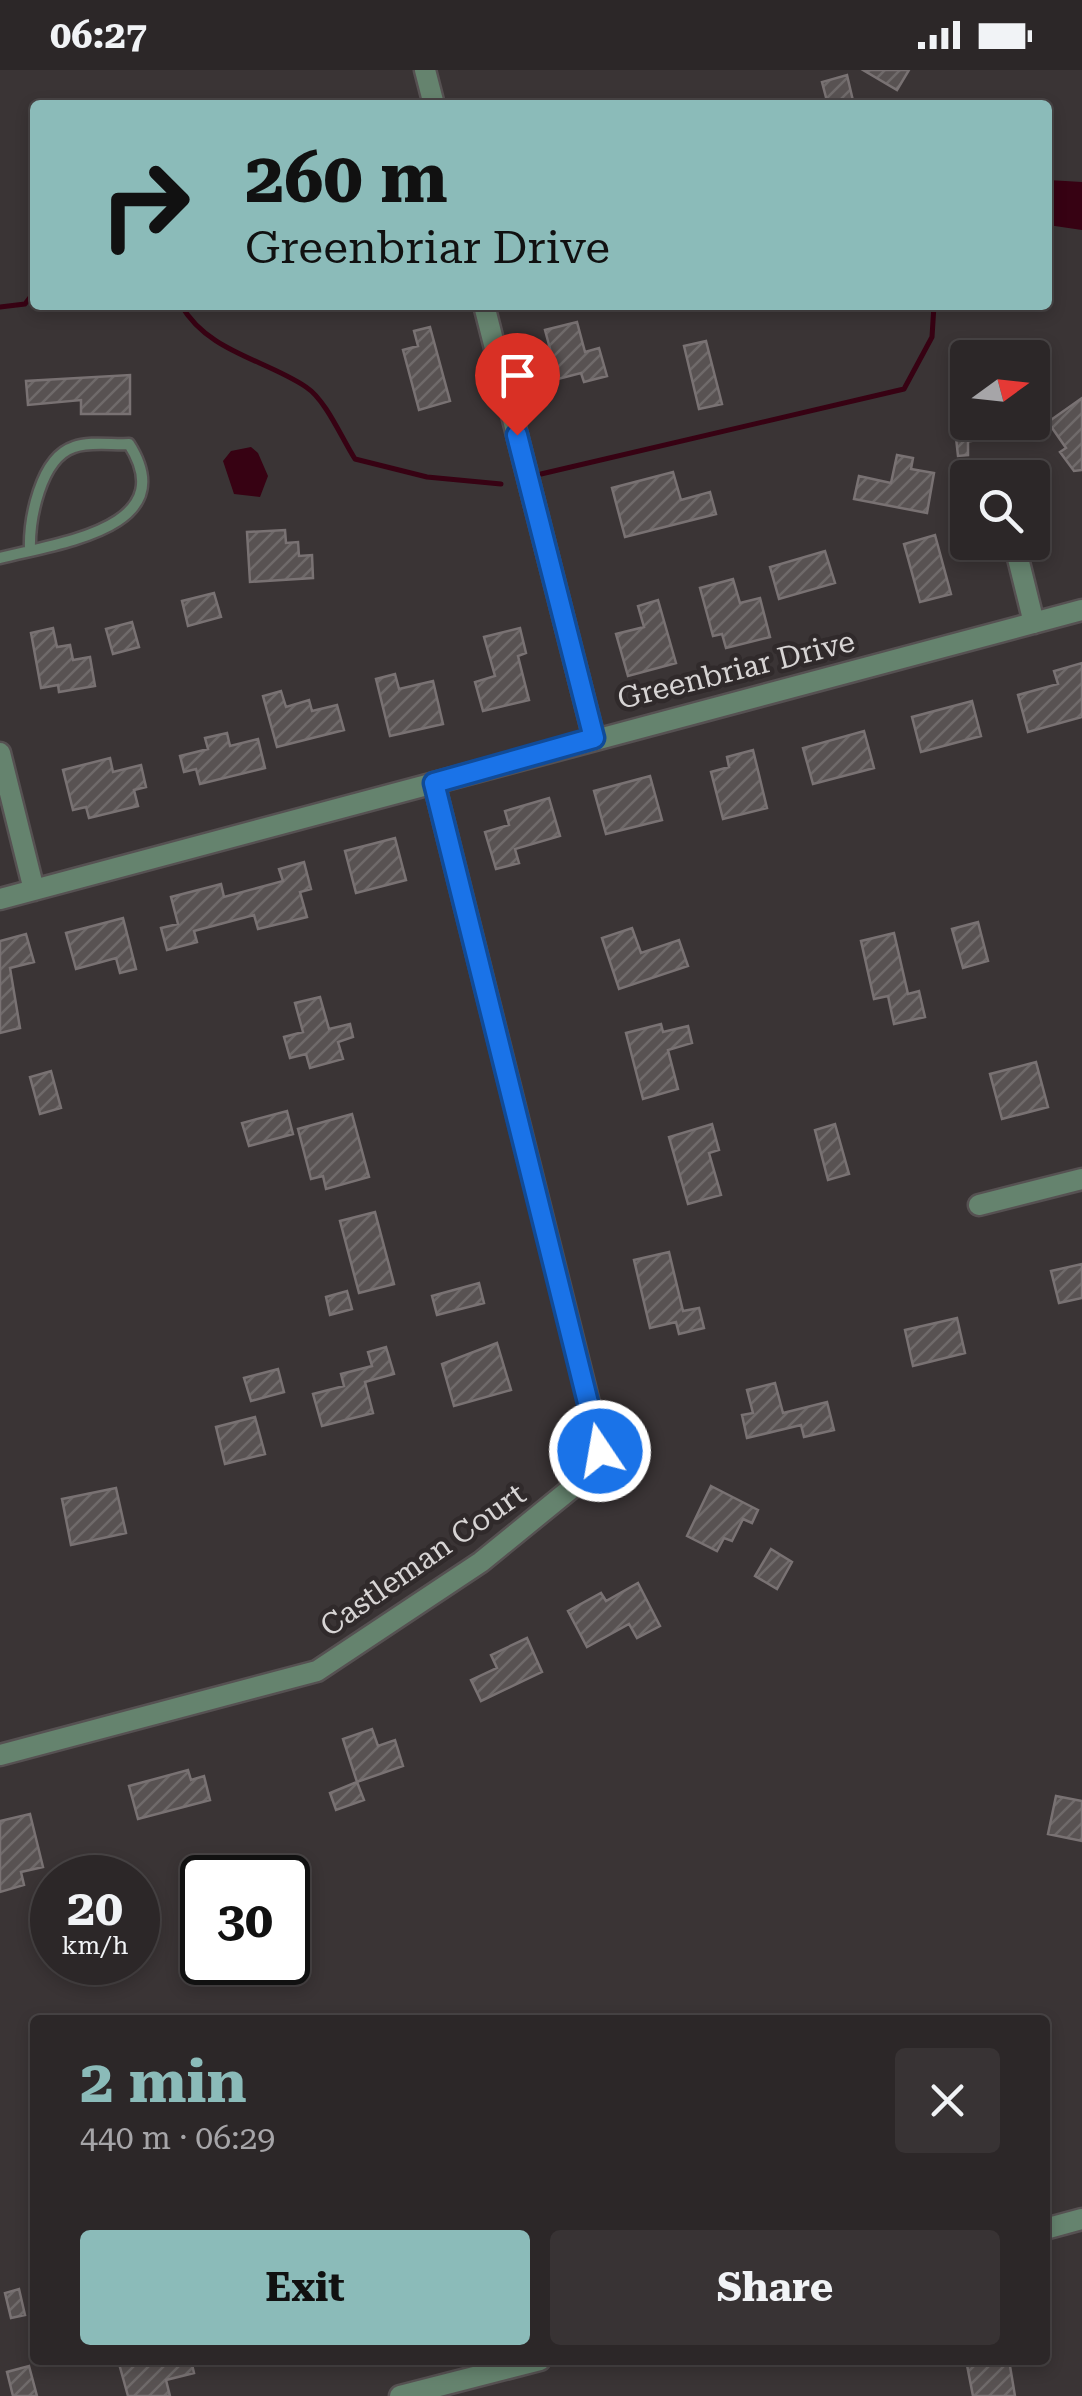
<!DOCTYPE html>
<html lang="en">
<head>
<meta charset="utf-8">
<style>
	:root { --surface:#2c2728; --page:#383334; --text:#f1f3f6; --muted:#a6a5a8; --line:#484445; --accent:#8bbbb9 }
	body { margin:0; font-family:"Roboto Serif",serif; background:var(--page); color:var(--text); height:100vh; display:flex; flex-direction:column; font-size:38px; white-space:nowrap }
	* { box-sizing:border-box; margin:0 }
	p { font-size:32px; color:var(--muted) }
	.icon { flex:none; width:55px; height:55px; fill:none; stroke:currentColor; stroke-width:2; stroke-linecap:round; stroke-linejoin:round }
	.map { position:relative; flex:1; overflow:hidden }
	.sheet { position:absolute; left:30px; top:1945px; width:1020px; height:350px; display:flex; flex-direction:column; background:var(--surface); border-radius:10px; box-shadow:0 5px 15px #0003,0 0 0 2px var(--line) }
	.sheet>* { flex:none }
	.guide { position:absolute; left:30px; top:30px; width:1022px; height:210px; border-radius:10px; box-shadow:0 5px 15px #0003,0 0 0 2px var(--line); background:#8bbbb9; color:#111; overflow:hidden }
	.needle { width:65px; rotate:75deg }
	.buttons { position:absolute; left:950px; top:270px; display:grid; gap:20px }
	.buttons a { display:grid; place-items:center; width:100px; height:100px; border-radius:10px; background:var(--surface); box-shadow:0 5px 15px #0003,0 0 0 2px var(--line); font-size:50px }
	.speed { position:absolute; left:30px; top:1785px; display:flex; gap:20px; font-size:50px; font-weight:700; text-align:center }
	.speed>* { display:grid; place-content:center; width:130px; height:130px; border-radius:50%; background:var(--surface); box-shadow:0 5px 15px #0003,0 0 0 2px var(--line); line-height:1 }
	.speed small { font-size:25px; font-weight:400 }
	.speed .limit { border:5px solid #111; border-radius:15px; background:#fff; color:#111 }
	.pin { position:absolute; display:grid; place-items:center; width:85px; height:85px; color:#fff; margin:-102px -42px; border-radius:50% 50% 50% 0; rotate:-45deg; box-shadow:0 0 10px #0007 }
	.pin .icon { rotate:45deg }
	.me { position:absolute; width:110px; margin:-55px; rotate:348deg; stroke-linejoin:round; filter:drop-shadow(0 0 8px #0008) }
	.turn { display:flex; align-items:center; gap:35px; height:210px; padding:0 50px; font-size:45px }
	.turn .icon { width:130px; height:130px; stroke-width:2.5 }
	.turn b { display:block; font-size:70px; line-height:85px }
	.round { display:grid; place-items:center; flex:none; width:105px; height:105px; border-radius:10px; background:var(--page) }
	.head { display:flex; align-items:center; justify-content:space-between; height:170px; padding:0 50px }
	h1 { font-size:60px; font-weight:700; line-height:75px; color:var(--accent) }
	.button { display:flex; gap:20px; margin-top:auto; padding:20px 50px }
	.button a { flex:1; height:115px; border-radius:10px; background:var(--accent); color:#111; font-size:40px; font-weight:700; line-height:115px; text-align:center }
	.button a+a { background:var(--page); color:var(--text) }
	.status { display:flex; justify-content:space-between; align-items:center; height:70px; padding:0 50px; background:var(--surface); direction:ltr }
	.status svg { height:28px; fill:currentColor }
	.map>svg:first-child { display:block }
	.water { fill:#370213 }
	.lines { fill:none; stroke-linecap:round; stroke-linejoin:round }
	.stream { stroke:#370213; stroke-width:5 }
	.building { fill:url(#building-hatch); stroke:#797273; stroke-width:2.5 }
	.service-casing { stroke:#565152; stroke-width:15 }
	.minor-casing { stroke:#565152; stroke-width:25 }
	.tertiary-casing { stroke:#565152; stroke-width:25 }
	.service { stroke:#65836e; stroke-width:10 }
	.minor { stroke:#65836e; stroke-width:20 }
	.tertiary { stroke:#65836e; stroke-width:20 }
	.route-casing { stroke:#114b97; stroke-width:25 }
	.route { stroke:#1a73e8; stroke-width:18 }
	.labels { text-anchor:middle; stroke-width:9; stroke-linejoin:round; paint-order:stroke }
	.street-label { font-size:30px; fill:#d7d4d4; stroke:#302a2b }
</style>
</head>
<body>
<div class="status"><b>06:27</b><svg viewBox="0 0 49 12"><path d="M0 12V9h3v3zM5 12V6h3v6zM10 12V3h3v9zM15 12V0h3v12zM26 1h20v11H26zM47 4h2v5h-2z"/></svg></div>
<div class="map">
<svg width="1082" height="2326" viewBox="0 0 1082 2326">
	<defs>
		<pattern id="building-hatch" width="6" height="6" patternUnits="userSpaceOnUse" patternTransform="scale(2.5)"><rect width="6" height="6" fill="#585252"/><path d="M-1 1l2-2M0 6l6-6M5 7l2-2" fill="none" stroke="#6f6a6a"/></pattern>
	</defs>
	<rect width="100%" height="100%" fill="#3a3435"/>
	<path class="water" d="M 1048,110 L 1082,112 L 1082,160 L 1048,155 Z
		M 251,377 L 258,383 L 268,406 L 260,427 L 234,424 L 223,391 L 231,381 Z"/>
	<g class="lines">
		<path class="stream" d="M 181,235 C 208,282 264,289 306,317 C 326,330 342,369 355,389 L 427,407 L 501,414
			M 0,237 L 25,234 L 35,221
			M 541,404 L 904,319 L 932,267 L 934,235"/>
	</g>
	<path class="building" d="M 863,0 L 909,0 L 897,20 Z
		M 847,5 L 854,35 L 828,35 L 822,12 Z
		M 577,252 L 585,282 L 599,278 L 607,306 L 584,312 L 581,303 L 558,309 L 545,260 Z
		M 430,257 L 450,331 L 419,340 L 403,280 L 418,276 L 414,261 Z
		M 706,271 L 722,334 L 699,339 L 684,276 Z
		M 130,305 L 130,344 L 81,344 L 81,330 L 28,335 L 26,311 Z
		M 1082,328 L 1082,400 L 1074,401 L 1060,382 L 1066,378 L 1048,352 Z
		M 968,338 L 968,385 L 958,386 L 953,340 Z
		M 968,352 L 1018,352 L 1019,365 L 970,371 Z
		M 897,385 L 913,388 L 911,399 L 934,403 L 927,443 L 854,429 L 859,406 L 891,413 Z
		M 673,402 L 681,430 L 710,422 L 716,444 L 625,467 L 612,418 Z
		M 285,460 L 286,473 L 298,472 L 299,486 L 312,485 L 313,508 L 250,512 L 247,462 Z
		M 935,465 L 951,524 L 920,532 L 904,474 Z
		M 825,481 L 835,513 L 779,529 L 770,497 Z
		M 733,509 L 740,533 L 760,528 L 770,567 L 726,578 L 722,564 L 713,566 L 700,518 Z
		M 214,523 L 221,547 L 188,556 L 182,531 Z
		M 658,530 L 676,593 L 628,606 L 616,564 L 644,557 L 638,536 Z
		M 132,552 L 139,577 L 113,584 L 106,559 Z
		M 53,558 L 57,577 L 70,575 L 73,590 L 90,587 L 95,616 L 59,622 L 58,615 L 41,618 L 31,563 Z
		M 520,558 L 526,583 L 518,586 L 529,630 L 483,641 L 475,612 L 495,606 L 484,567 Z
		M 1082,593 L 1082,647 L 1028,662 L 1018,625 L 1058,614 L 1054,601 Z
		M 395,604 L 399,619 L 433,611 L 443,654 L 390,666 L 376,609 Z
		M 281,621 L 286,637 L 309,630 L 312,641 L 337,635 L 344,660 L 277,677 L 263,626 Z
		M 972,631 L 981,666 L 921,682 L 912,647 Z
		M 864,661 L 874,698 L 813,714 L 803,678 Z
		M 227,663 L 230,676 L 258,669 L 265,698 L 200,714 L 196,699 L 184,702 L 180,686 L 208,679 L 205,668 Z
		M 753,680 L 767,738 L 723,749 L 711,702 L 729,697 L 727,687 Z
		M 110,688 L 113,702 L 141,695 L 146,717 L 134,720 L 138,736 L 89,748 L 86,737 L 73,740 L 63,700 Z
		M 650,706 L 662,750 L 606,764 L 594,721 Z
		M 549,728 L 560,766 L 515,779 L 519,793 L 496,799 L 485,762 L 509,755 L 505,741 Z
		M 395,768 L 406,810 L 356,823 L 345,781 Z
		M 304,792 L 311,819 L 300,822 L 307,847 L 258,859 L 254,845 L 194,861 L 197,872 L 167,880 L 161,858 L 178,854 L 171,827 L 221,814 L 224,827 L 283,811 L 279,799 Z
		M 123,848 L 136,899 L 120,903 L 116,888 L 76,899 L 66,863 Z
		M 978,852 L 988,891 L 963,898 L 952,859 Z
		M 632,858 L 641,883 L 679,870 L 688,896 L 619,919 L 602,868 Z
		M 894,863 L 908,924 L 919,921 L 925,947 L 894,954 L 888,926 L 874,929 L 861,871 Z
		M 26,864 L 34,892 L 10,898 L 20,958 L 0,963 L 0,871 Z
		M 320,927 L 329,959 L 350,954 L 353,967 L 338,972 L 343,989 L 310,998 L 306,984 L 290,988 L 284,967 L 303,962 L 295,933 Z
		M 661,954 L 663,962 L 688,956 L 692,973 L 668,980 L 678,1019 L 643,1029 L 626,963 Z
		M 1036,992 L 1048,1037 L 1002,1049 L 990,1004 Z
		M 51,1001 L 61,1038 L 40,1044 L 30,1007 Z
		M 287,1041 L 293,1064 L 249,1076 L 242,1053 Z
		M 352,1044 L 369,1107 L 326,1119 L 323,1106 L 311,1109 L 298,1059 Z
		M 712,1054 L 719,1080 L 709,1083 L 721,1125 L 688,1134 L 669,1067 Z
		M 835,1054 L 849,1104 L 828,1110 L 815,1060 Z
		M 375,1142 L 394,1214 L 359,1223 L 340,1151 Z
		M 669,1182 L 683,1241 L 699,1238 L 704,1258 L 679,1264 L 676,1252 L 650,1258 L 634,1190 Z
		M 1082,1194 L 1082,1228 L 1059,1233 L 1051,1201 Z
		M 479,1213 L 484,1233 L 437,1245 L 432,1226 Z
		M 347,1221 L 352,1239 L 330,1245 L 326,1227 Z
		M 957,1248 L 965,1283 L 913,1296 L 905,1260 Z
		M 497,1273 L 511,1320 L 454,1336 L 442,1294 Z
		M 386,1277 L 394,1304 L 365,1312 L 373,1343 L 322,1356 L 313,1324 L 344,1316 L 341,1304 L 372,1296 L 368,1282 Z
		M 278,1299 L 284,1322 L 251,1331 L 244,1308 Z
		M 775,1313 L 783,1343 L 827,1332 L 834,1360 L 804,1367 L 801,1355 L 747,1368 L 742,1345 L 753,1343 L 747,1320 Z
		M 255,1347 L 265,1384 L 225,1394 L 216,1357 Z
		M 711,1416 L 758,1440 L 752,1453 L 743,1449 L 732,1471 L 724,1468 L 717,1481 L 687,1466 Z
		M 116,1418 L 126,1463 L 71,1475 L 62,1429 Z
		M 771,1479 L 792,1492 L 777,1519 L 755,1506 Z
		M 638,1513 L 660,1556 L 637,1568 L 629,1554 L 587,1577 L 568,1541 L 601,1523 L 606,1531 Z
		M 527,1568 L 542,1602 L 481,1631 L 471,1610 L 497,1598 L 491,1585 Z
		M 372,1659 L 378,1676 L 395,1670 L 403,1696 L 357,1712 L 343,1669 Z
		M 188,1700 L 191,1710 L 204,1706 L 210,1730 L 138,1749 L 129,1716 Z
		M 357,1712 L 364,1730 L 336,1740 L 330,1723 Z
		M 1056,1726 L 1082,1731 L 1082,1771 L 1048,1764 Z
		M 30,1744 L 43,1797 L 21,1802 L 24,1815 L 0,1822 L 0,1751 Z
		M 19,2219 L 25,2245 L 11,2248 L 5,2223 Z
		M 118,2290 L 191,2290 L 194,2303 L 166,2310 L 170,2326 L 128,2326 Z
		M 966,2290 L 1009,2290 L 1015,2326 L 973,2326 Z
		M 29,2296 L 37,2326 L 13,2326 L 7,2302 Z"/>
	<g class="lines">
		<defs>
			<path id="service" d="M 0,488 C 57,473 183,459 129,374 C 113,375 89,371 74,377 C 40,388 29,450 30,480"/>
			<path id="minor" d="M 425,0 L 434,35
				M 484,235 L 594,668
				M 1014,472 L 1034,553
				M 0,683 L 34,820
				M 0,829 L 1082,540
				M 979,1135 L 1082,1109
				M 0,1685 L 317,1601 L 481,1492 L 589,1404 L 601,1381 L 434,713"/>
			<path id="tertiary" d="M 1045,2159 L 1082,2149
				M 400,2326 L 540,2290"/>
		</defs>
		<use href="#service" class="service-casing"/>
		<use href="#minor" class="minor-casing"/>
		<use href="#tertiary" class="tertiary-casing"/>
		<use href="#service" class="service"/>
		<use href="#minor" class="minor"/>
		<use href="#tertiary" class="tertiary"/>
	</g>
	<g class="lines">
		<defs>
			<path id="route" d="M 517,365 L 594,668 L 434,713 L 600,1381"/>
		</defs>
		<use href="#route" class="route-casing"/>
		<use href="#route" class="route"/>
	</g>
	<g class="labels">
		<g class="street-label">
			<text transform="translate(736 600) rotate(-14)" y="10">Greenbriar Drive</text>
			<text transform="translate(423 1490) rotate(-35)" y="10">Castleman Court</text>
		</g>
	</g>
</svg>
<div class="buttons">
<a><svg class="needle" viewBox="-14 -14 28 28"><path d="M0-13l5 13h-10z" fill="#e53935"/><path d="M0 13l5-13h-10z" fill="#a6a5a8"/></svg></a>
<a><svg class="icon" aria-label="search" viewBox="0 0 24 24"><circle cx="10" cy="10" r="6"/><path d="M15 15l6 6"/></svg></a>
</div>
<div class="speed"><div>20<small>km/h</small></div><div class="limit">30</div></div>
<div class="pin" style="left:517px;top:365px;background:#d93025"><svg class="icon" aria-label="arrive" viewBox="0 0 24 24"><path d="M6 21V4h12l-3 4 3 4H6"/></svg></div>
<svg class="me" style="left:600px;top:1381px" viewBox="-20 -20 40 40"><circle r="17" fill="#1a73e8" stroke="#fff" stroke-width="3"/><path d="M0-11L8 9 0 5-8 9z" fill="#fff"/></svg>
<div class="guide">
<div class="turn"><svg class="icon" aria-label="right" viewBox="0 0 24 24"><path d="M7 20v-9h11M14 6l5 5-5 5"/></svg><div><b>260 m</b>Greenbriar Drive</div></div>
</div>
<section class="sheet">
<div class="head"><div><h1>2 min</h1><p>440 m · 06:29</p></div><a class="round"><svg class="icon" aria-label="close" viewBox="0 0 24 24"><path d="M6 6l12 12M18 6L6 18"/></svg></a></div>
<div class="button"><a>Exit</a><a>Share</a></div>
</section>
</div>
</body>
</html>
